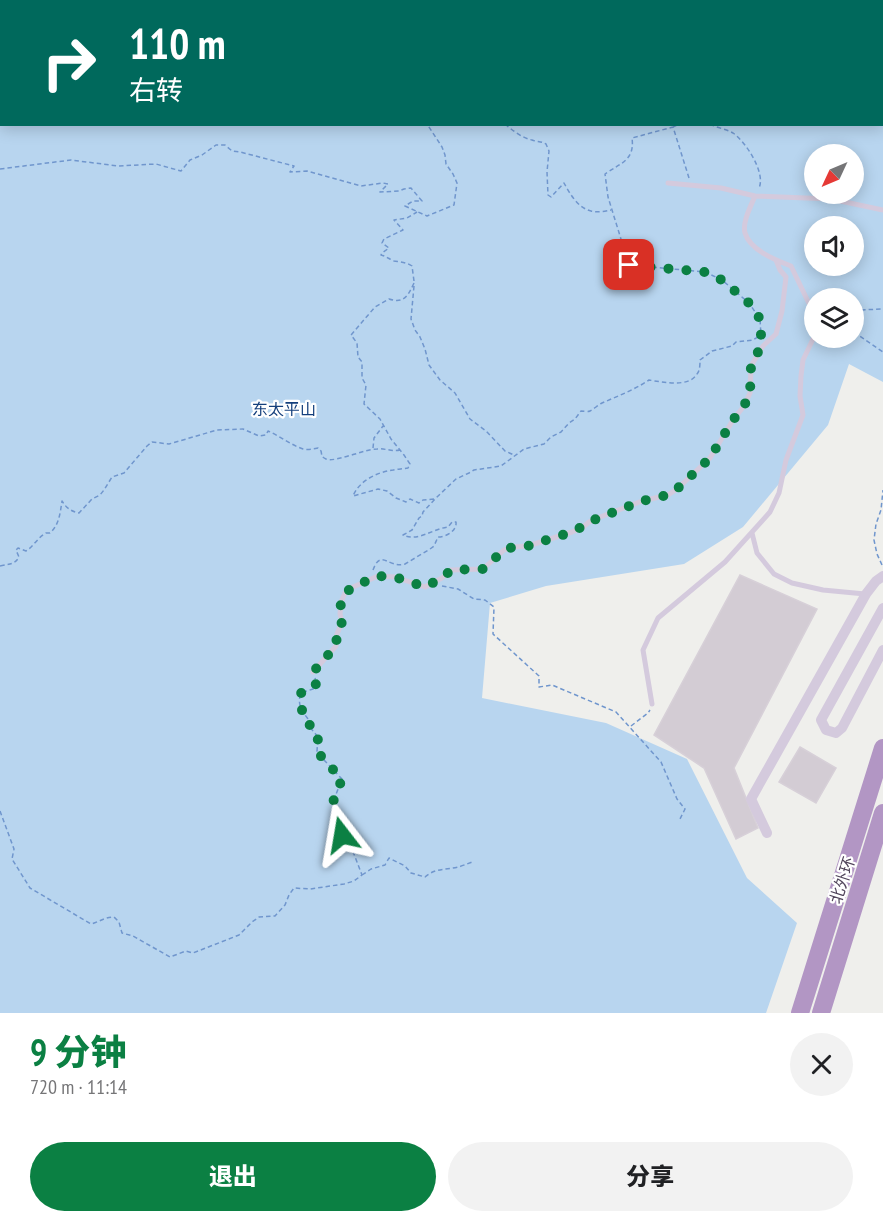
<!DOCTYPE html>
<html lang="zh">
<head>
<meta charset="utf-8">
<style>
	:root { --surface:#fff; --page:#f2f2f2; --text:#202124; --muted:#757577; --accent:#0b8043 }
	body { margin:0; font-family:"PT Sans Narrow","Noto Sans SC",sans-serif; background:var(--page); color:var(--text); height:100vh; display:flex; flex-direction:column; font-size:22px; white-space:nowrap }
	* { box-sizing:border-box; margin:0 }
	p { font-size:20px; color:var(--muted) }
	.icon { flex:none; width:33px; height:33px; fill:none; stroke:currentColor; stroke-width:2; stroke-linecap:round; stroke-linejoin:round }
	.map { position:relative; height:1013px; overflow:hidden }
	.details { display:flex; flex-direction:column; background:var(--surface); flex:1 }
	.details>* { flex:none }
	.guide { position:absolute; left:0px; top:0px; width:884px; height:126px; box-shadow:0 3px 15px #0003; background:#00695c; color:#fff; overflow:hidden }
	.needle { width:39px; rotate:226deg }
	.tools { position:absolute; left:804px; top:144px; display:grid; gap:12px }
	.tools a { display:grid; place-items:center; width:60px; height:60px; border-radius:50%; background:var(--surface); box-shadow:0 3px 15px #0003; font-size:30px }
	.pin { position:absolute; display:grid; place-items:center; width:51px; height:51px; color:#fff; margin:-26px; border-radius:12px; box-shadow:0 3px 9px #0006 }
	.me { position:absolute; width:66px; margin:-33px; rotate:346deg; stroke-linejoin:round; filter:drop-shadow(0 0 4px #0008) }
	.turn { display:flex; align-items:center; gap:21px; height:126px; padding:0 30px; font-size:27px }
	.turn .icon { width:78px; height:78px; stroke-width:2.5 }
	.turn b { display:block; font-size:42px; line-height:51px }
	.round { display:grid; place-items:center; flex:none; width:63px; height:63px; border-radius:32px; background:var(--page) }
	.headline { display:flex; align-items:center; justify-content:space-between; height:102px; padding:0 30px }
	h1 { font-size:36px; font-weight:800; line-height:45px; color:var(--accent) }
	.cta { display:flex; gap:12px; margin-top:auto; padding:12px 30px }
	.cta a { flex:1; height:69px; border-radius:36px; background:var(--accent); color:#fff; font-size:24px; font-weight:800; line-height:69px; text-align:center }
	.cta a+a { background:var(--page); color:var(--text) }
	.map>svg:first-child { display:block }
	.green { fill:#b8d5ef; fill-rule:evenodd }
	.building { fill:#d3ccd4; stroke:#d7d0d8; stroke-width:1.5 }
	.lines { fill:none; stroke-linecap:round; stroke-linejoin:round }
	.path { stroke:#7096cd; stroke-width:1.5; stroke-dasharray:4.5 3; stroke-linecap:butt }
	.service { stroke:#d4cadd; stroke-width:5 }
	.minor { stroke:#d4cadd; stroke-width:10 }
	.trunk { stroke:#b296c4; stroke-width:18 }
	.route { stroke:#0b8043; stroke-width:10; stroke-dasharray:0 18 }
	.labels { text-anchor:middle; stroke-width:4.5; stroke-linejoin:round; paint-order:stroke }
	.park-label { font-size:16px; fill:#143f7c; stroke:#fff }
	.street-label { font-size:16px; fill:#50445a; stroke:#fff }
</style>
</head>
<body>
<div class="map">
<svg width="883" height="1013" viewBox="0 0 883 1013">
	<rect width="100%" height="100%" fill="#efefec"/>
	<path class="green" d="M 0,0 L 883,0 L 883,382 L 849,364 L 828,425 L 743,527 L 684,564 L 546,586 L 490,603 L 482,698 L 606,723 L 687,759 L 747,878 L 797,923 L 766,1013 L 0,1013 ZM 2,2 L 882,2 L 882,124 L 2,124 ZM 814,154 L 854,154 L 854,194 L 814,194 ZM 814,226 L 854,226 L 854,266 L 814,266 ZM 814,298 L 854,298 L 854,338 L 814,338 Z"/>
	<path class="building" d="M 740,575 L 817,609 L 734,768 L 758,828 L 736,839 L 704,768 L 654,735 Z
		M 800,747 L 836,768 L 816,803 L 779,782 Z"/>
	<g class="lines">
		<path class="path" d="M 534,0 L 535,2
			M 832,0 L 832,2
			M 882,62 L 883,63
			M 0,124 L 0,125
			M 505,124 C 512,130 522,138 532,140 C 537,142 541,141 546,144 L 549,151 L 547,172 L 548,195 L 551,197 L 564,183 C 570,194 578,208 591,211 C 597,213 605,211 611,210
			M 710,124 C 717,128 726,129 733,133 C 746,142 766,173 759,188
			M 673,127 L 679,124
			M 0,169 L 71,160 L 118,166 L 156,164 L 181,171 L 190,160 L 202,155 L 216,145 L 225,145 L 232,151 L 240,152 L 294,166 L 290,172 L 307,171 L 361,186 L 383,183 L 388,184 L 380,192 L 399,191 L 404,189 L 411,188 L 422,201 L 413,201 L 405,206 L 427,216 L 454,205 L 457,183 L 453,174 L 446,164 L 445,155 L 442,147 L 427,124
			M 689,178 L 673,127 L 632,138 C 635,160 621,163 605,174 L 608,197 L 629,265 L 705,272 L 722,280 L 749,303 L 760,319 L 761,336
			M 414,281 L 412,266 C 406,262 400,262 394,261 C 389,259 386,256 381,255 L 382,253 L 389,248 L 382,243 L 384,239 L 403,230 L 394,220 L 407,218 L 417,212
			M 414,283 C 408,296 404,304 389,299 L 375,307 L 351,335 L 357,343 L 358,357 L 362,362 L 362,378 L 366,385 L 364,404 L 380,419 L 391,439 L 404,455 L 410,464 L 408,468 C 403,469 398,469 393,470 C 377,472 359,481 353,496 L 378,489 L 387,491 L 396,498 L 406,502 L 410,499 L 419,503 L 423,500 L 434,499
			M 414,286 L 411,319 L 415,330 L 420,337 L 425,349 L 429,365 L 440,380 L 455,393 L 470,419 L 486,431 L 505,451 L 514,455
			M 854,308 L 859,310 L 883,309
			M 854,332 L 883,352
			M 373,448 L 374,438 L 383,426
			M 882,565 L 877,554 L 874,540 L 876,524 L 881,510 L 883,490
			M 0,566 C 8,564 15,565 19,557 L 16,550 L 18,548 L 26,551 C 34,546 38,537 46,533 L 50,533 C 59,525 60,514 62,501 C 67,509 71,511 79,513 L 92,499 L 100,495 L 104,490 L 112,477 L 124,473 L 147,446 L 152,442 L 169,444 L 217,430 L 243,429 L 259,436 L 266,435 L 268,431 C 280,436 291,445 303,449 C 308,450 313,449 318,448 L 321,451 C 322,455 321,457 326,459 C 334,463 365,449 377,449 C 385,448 392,452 400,450
			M 373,570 C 381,548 389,569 405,564 L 430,549 L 434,546 L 438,537 C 446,537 457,531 456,522 L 452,522 L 448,527 C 432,529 418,542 403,535 L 412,530 L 419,518 L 422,516 L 423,512 L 436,498 L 456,479 L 469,473 L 474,470 L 501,466 L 524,449 L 544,444 L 551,437 L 561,432 L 569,423 L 575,419 L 581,411 C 584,411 588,412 590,411 C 594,409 598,405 602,403 C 618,396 634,390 649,380 C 662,382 689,388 697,374 C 700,371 700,364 700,360 L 712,351 L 732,346 L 736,342 L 753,340 L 761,335
			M 442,586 L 458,589 L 474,599 L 485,600 L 494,607 L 493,634 L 539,676 L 539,687 L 552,685 L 616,712 L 661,762 L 677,799 L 685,809 L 680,819
			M 631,726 L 648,713 L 650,710
			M 0,811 L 14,849 L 12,859 L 30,888 L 91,924 C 99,922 105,917 114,917 L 119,922 L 122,933 L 133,936 L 170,957 L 186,951 L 193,953 L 239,935 L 252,922 L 259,917 L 275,916 L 285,905 L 289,895 L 294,888 L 310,889 L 344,884 L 354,881 L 362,875 L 352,849 L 342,835 L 333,802 L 342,779 L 324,760 L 317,751 L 318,737 L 309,726 L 311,723 C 304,713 296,706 301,693 L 313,689 L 317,683 L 315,678
			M 362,875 L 371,869 L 385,865 L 389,858 L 405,866 L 411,873 L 425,877 C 435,868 445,870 458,867 C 462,866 467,864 472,862"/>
		<path class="service" d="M 668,183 L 721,188 L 755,196 L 831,199 L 883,210
			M 755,196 C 751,206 742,222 745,233 C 750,250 775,260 791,266 L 814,314
			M 752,533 L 757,553 L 774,574 L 792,583 L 823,590 L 865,594
			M 313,672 L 336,646 L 337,634 L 342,622 L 340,614 L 341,602 L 345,593 L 353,587 L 378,576 L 395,577 L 425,587 L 442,578 L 451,570 L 483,569 L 504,550 L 513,547 L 528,546 L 572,532 L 582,528 L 589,522 L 595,519 L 642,501 L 668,495 L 677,489 L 710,458 L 733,420 L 744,406 L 750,393 L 751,366 L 763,346 L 776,334 L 782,311 L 786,277 L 780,270 L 776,260
			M 652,704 L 643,650 L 658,618 L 725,562 L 770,512 L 779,493 L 786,460 L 803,415 L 800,396 L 801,376 L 803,360 L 814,337"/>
		<path class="minor" d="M 883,608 L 821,720 L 826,730 L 836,733 L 842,728 L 883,650
			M 767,833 L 751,799 L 866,594 L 876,581 L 883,576"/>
		<path class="trunk" d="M 800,1013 L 883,748
			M 821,1013 L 883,813"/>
	</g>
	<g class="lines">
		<path class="route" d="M 342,835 L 333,802 L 342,779 L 324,760 L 317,751 L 318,737 L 309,726 L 311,723 C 304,713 296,706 301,693 L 313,689 L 317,682 L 313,672 L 336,646 L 337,634 L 342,622 L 340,614 L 341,602 L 345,593 L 353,587 L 378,576 L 395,577 L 425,587 L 442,578 L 451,570 L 483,569 L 504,550 L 513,547 L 528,546 L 572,532 L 596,519 L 642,501 L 668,495 L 677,489 L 710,458 L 733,420 L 744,406 L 750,393 L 751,366 L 757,357 L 761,335 L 760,319 L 749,303 L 722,280 L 705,272 L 629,265"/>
	</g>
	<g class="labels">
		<g class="park-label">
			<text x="284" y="415">东太平山</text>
		</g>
		<g class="street-label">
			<text transform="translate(842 880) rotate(-72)" y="6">北外环</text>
		</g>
	</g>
</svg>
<div class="tools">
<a><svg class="needle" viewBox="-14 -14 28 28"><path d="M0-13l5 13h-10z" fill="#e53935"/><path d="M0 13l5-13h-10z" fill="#757577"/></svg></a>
<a><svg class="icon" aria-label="sound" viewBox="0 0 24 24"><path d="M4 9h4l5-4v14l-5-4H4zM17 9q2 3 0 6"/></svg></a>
<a><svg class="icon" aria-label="layers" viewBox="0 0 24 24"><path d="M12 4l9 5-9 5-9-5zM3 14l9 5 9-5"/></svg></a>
</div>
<div class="pin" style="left:629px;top:265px;background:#d93025"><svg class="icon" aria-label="arrive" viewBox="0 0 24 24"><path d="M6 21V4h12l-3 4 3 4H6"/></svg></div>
<svg class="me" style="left:342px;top:835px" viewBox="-20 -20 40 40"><path d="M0-17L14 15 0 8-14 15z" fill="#0b8043" stroke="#fff" stroke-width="4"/></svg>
<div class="guide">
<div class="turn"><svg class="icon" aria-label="right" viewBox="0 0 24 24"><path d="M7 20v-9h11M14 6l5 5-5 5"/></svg><div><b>110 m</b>右转</div></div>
</div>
</div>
<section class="details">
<div class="headline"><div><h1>9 分钟</h1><p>720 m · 11:14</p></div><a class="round"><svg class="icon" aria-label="close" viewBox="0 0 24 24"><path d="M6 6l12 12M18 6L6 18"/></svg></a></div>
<div class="cta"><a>退出</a><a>分享</a></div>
</section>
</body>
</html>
